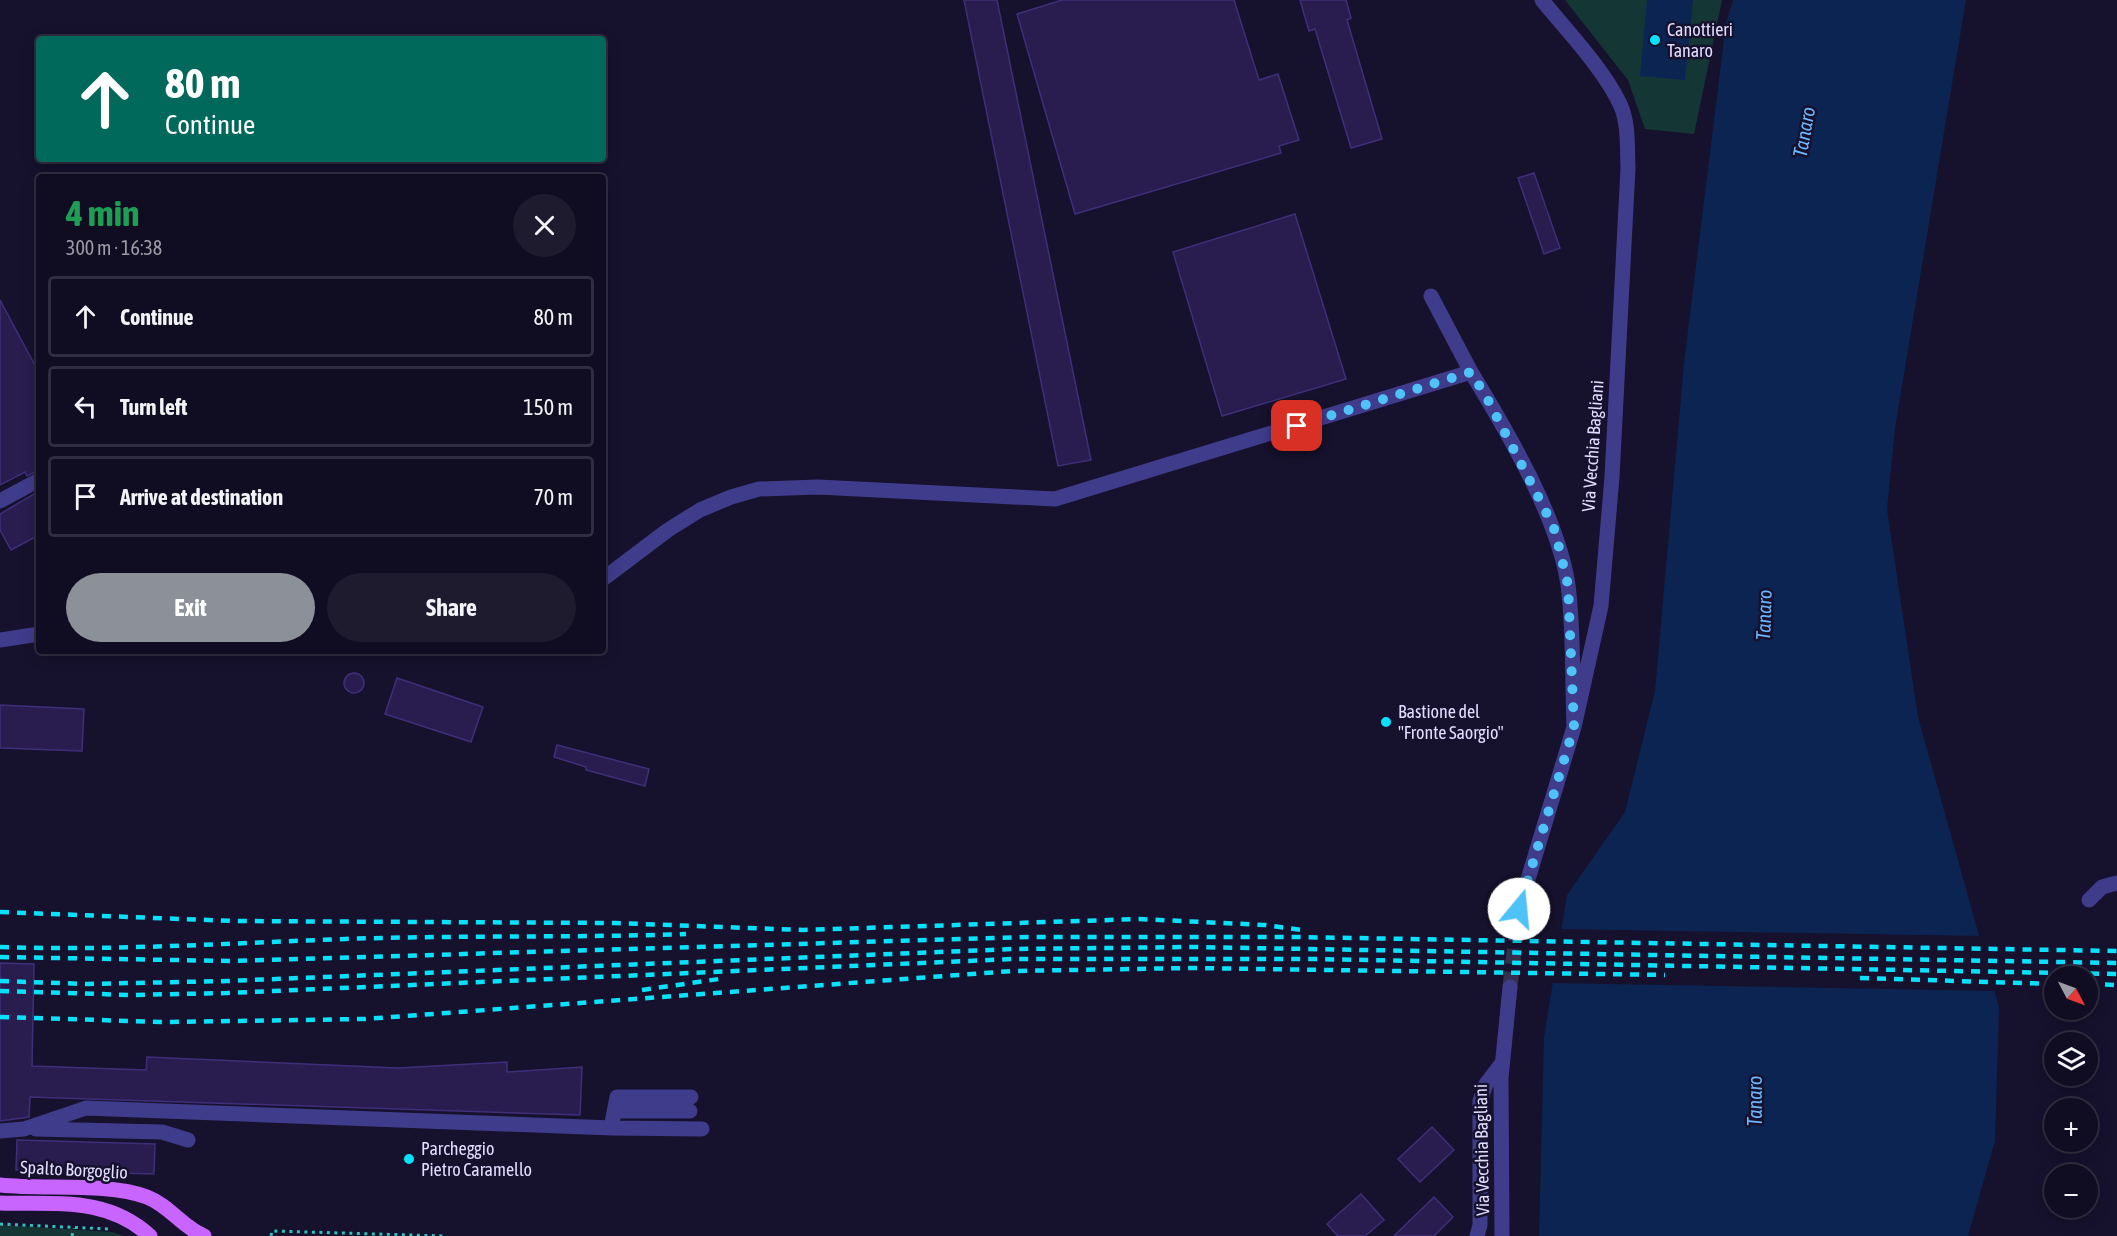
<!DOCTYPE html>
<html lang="en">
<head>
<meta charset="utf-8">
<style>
	:root { --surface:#100d22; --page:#1e1b2f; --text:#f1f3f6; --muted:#9c9ca5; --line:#302d40; --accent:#8c9099 }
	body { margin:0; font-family:"Asap Condensed",sans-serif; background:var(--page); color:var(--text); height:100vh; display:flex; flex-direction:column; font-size:22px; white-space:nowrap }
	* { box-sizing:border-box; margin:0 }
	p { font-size:20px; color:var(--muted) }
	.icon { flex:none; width:33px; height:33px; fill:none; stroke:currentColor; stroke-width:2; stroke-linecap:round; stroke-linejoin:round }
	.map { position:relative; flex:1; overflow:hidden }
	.details { position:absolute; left:36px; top:174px; width:570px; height:480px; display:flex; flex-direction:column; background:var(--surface); border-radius:6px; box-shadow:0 3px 15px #0003,0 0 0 2px var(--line) }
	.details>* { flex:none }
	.hud { position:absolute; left:36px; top:36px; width:570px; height:126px; border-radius:6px; box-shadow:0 3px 15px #0003,0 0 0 2px var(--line); background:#00695c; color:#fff; overflow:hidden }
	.needle { width:39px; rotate:131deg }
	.tools { position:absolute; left:2044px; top:966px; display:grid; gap:12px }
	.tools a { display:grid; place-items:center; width:54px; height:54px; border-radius:50%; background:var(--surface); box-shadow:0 3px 15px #0003,0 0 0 2px var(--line); font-size:30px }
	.pin { position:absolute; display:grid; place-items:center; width:51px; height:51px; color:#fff; margin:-26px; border-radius:12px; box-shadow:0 3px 9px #0006 }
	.me { position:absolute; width:66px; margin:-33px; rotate:17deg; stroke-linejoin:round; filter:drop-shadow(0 0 4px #0008) }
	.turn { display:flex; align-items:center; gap:21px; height:126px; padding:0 30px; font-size:27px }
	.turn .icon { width:78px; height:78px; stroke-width:2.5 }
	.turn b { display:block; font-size:42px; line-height:51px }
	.round { display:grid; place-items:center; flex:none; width:63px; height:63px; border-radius:32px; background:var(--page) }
	.head { display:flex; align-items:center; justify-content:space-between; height:102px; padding:0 30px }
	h1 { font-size:36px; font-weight:700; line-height:45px; color:#1e9e55 }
	.cta { display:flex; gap:12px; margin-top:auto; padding:12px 30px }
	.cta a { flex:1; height:69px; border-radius:36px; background:var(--accent); color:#fff; font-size:24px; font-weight:700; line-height:69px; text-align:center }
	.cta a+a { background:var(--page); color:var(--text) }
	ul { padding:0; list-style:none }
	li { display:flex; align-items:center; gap:18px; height:81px; margin:0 12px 9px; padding:0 18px; border:3px solid var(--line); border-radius:6px }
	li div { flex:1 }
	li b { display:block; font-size:22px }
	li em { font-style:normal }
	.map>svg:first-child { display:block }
	.green { fill:#143736 }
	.water { fill:#0c2451 }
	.pier { fill:#16112d }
	.building { fill:#281d4e; stroke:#3f2f7a; stroke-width:1.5 }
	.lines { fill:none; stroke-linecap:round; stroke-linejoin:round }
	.minor-tunnel { stroke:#35304c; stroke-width:15; stroke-dasharray:15 8; stroke-linecap:butt }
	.path { stroke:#2fc1bb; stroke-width:3; stroke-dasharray:3 4.5; stroke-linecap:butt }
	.minor { stroke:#403c8c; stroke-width:15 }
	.major { stroke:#c864ff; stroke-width:15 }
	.rail { stroke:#09e2ff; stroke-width:4.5; stroke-dasharray:9 8; stroke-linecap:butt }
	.route { stroke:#4fc3f7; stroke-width:10; stroke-dasharray:0 18 }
	.poi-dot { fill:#09e2ff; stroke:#16112d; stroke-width:2 }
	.labels { text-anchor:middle; stroke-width:5; stroke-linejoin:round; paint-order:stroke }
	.poi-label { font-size:18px; fill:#e2ddff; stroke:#16112d; text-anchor:start }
	.street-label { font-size:18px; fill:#e2ddff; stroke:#16112d }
	.water-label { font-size:20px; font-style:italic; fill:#6bb8ff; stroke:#16112d }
</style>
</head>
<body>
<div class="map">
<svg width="2117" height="1236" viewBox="0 0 2117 1236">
	<rect width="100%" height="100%" fill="#16112d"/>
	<path class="green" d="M 1565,0 L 1722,0 L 1694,134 L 1645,129 L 1628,80 Z
		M 0,1225 L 112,1232 L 125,1236 L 0,1236 Z"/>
	<path class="water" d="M 1647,0 L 1693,0 L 1685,80 L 1640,76 Z
		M 1733,0 L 1966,0 L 1895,428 L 1887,509 L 1918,717 L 1999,1007 L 1995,1141 L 1968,1236 L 1539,1236 L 1544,1037 L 1567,895 L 1625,812 L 1655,691 L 1684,363 L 1726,23 Z"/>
	<path class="pier" d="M 1559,929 L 1983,936 L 1998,991 L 1550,983 Z"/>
	<path class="building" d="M 964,0 L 997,0 L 1091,460 L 1058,466 Z
		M 1062,0 L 1234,0 L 1259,80 L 1278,74 L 1299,140 L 1279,146 L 1281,153 L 1075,214 L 1017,14 Z
		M 1300,0 L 1346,0 L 1351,18 L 1347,20 L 1382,139 L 1351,148 L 1315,29 L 1309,31 Z
		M 1534,173 L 1560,248 L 1544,254 L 1518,178 Z
		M 1295,214 L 1346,379 L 1222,416 L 1173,252 Z
		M 0,300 L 39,373 L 39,470 L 27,476 L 25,472 L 0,485 Z
		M 39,491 L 39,535 L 11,550 L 0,530 L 0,514 Z
		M344 683a10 10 0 1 1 20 0a10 10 0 1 1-20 0Z
		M 397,678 L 483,707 L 471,742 L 385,714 Z
		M 0,705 L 84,709 L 82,751 L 0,748 Z
		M 557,745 L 649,769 L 645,786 L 586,770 L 586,767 L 554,757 Z
		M 0,963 L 34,964 L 32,1066 L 146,1070 L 147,1057 L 398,1068 L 507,1062 L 507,1072 L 582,1067 L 580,1115 L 30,1097 L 29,1117 L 0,1121 Z
		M 1432,1127 L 1454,1150 L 1420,1182 L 1398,1159 Z
		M 17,1140 L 155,1144 L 154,1174 L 16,1170 Z
		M 1361,1194 L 1384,1220 L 1365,1236 L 1338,1236 L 1327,1224 Z
		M 1434,1197 L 1453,1217 L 1434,1236 L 1394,1236 Z"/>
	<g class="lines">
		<path class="minor-tunnel" d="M 1510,987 L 1519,909"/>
		<path class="path" d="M 0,1224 L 109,1229
			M 72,1236 L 74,1228
			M 271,1236 L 272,1231 L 445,1236"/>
		<path class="minor" d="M 1431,296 L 1471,372
			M 0,501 L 39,480
			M 603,579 L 668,530 L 700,510 L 731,497 L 759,489 L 818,487 L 1055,499 L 1471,372 C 1507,431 1558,517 1568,585 C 1574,631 1572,680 1574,727
			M 0,640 L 39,634
			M 2089,900 L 2102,887 L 2117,883
			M 1519,909 L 1574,727 L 1601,606 L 1612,477 L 1628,168 C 1627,148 1629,123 1620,104 C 1603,68 1567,31 1542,0
			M 615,1111 L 690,1111
			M 611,1128 L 617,1097 L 691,1097
			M 36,1129 L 162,1132 L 188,1140
			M 0,1131 L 24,1129 L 86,1108 L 612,1128 L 702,1129
			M 1477,1236 L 1480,1225 L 1480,1101 L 1486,1084 L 1502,1063
			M 1502,1236 L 1501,1078 L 1510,987"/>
		<path class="major" d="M 0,1185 C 44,1190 107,1182 147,1197 C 170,1206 182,1227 204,1236
			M 0,1203 C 56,1205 106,1196 150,1236"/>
		<path class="rail" d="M 0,912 L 234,921 L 615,923 L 803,930 L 1139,919 L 1265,925 L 1302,930
			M 0,947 C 115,951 230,943 345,939 C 459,935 573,938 686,934
			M 0,957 L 231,961 L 1028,937 L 1294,937 L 2117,951
			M 1860,978 L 2055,984
			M 0,981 L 87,984 L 227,981 L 1013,949 L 1192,947 L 2117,963
			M 2088,984 L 2117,985
			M 642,990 L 719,979
			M 0,991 L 131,995 L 227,993 L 1013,959 L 1313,959 L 2117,974
			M 0,1017 L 164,1022 L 365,1019 L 1012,971 L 1191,968 L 1665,975"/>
	</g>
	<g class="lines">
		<path class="route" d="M 1297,426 L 1471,372 L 1488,400 L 1545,510 L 1555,531 L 1568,585 L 1574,727 L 1519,909"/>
	</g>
	<g class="poi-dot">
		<circle cx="1655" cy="40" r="6"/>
		<circle cx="1386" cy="722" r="6"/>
		<circle cx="409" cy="1159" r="6"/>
	</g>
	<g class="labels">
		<g class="poi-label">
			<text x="1667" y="36">Canottieri<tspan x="1667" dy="21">Tanaro</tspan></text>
			<text x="1398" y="718">Bastione del<tspan x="1398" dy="21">"Fronte Saorgio"</tspan></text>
			<text x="421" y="1155">Parcheggio<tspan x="421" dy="21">Pietro Caramello</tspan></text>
		</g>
		<g class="street-label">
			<text transform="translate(1593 446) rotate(-86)" y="6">Via Vecchia Bagliani</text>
			<text transform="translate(1482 1150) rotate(-91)" y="6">Via Vecchia Bagliani</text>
			<text transform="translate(74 1170) rotate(3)" y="6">Spalto Borgoglio</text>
		</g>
		<g class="water-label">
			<text transform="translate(1804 132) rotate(-80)" y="7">Tanaro</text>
			<text transform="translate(1764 615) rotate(-88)" y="7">Tanaro</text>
			<text transform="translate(1755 1101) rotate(-90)" y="7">Tanaro</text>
		</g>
	</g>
</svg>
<div class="tools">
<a><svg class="needle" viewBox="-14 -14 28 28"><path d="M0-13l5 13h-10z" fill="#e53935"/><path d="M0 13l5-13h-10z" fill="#9c9ca5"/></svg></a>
<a><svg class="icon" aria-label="layers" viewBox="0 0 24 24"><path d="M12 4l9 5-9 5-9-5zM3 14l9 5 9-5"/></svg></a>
<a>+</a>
<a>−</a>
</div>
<div class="pin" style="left:1297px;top:426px;background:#d93025"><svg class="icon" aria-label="arrive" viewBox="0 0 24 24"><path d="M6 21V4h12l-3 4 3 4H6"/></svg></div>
<svg class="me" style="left:1519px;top:909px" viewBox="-20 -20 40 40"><circle r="19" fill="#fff"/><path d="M0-13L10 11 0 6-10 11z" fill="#4fc3f7"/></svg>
<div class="hud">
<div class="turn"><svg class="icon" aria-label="ahead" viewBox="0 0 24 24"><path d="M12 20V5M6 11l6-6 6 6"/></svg><div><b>80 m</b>Continue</div></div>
</div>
<section class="details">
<div class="head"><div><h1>4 min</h1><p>300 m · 16:38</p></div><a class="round"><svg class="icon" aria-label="close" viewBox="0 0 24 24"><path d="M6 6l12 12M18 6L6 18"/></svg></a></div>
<ul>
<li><svg class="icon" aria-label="ahead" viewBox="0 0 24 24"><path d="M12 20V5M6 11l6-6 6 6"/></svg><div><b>Continue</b></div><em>80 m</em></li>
<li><svg class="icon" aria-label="left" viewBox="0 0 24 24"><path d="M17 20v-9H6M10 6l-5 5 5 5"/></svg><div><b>Turn left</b></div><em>150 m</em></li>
<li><svg class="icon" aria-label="arrive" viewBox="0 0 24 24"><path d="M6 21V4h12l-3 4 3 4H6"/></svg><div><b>Arrive at destination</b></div><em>70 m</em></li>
</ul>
<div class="cta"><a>Exit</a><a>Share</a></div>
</section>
</div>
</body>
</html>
